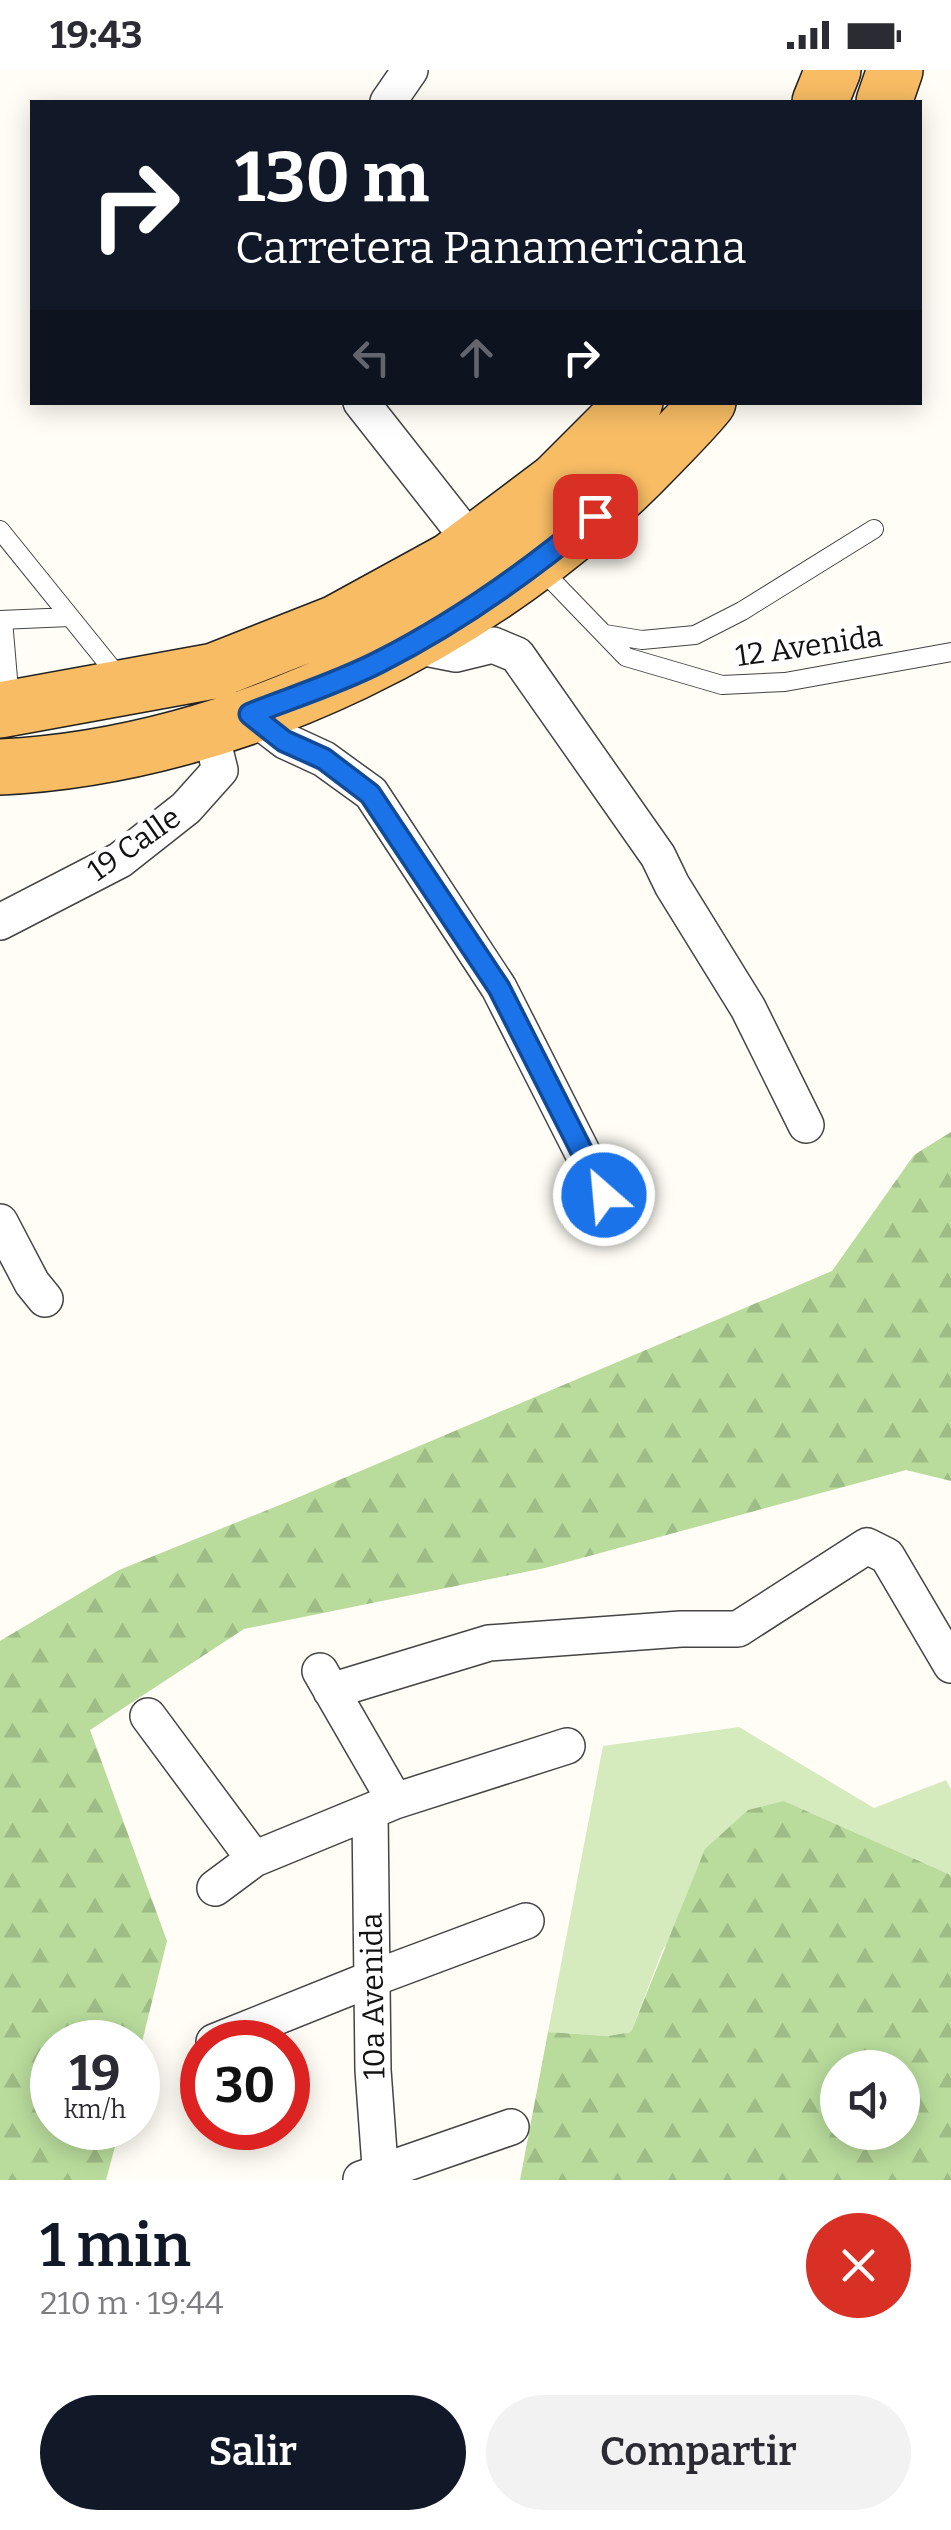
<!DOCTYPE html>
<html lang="es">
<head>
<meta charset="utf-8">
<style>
	:root { --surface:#fff; --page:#f2f2f3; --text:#2b2b33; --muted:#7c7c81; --accent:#111827 }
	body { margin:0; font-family:Bitter,serif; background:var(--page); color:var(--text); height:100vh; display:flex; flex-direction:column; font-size:38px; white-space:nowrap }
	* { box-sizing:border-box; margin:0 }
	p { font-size:32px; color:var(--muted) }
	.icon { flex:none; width:55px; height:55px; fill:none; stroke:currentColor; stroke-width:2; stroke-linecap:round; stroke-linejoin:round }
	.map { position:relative; height:2110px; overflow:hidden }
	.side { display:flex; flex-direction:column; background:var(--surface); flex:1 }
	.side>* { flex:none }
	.guide { position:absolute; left:30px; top:30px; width:892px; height:305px; border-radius:0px; box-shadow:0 5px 25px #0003; background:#111827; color:#fff; overflow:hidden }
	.fabs { position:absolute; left:820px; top:1980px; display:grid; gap:20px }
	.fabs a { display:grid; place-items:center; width:100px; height:100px; border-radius:50%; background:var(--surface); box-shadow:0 5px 25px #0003; font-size:50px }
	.speed { position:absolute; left:30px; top:1950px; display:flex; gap:20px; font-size:50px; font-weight:700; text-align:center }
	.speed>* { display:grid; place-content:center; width:130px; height:130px; border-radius:50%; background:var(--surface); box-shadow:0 5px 25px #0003; line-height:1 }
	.speed small { font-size:25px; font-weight:400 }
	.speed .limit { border:15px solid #d22; background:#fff; color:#111 }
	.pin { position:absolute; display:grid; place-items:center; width:85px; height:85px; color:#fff; margin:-42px; border-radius:20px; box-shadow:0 5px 15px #0006 }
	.me { position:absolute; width:110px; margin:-55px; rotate:333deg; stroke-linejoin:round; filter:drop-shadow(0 0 8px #0008) }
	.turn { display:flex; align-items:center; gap:35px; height:210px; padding:0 40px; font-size:45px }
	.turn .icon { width:130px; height:130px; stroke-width:2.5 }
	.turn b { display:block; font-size:70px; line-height:85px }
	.lanes { display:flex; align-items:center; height:95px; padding:0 40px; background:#0003; justify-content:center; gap:50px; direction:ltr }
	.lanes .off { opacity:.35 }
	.round { display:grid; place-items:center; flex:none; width:105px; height:105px; border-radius:52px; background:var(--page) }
	.summary { display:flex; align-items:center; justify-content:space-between; height:170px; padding:0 40px }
	h1 { font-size:60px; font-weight:600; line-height:75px; color:var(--accent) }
	.cta { display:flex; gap:20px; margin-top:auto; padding:20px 40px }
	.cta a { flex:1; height:115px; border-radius:60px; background:var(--accent); color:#fff; font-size:40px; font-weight:600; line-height:115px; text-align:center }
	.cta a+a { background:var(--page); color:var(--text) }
	.status { display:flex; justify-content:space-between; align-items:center; height:70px; padding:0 50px; background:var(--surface); direction:ltr }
	.status svg { height:28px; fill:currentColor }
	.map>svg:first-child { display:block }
	.grass { fill:#d5ebbd }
	.forest { fill:url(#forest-firs); fill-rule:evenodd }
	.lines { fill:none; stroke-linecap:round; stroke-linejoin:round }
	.service-casing { stroke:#444; stroke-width:20 }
	.minor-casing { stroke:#444; stroke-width:38 }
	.trunk-casing { stroke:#222; stroke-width:58 }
	.service { stroke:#fff; stroke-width:18 }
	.minor { stroke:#fff; stroke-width:35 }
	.trunk { stroke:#f7bc64; stroke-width:55 }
	.route-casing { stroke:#114b97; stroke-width:25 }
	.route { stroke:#1a73e8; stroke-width:18 }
	.labels { text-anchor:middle; stroke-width:10; stroke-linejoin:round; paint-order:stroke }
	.street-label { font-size:30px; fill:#111; stroke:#fff }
</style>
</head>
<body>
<div class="status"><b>19:43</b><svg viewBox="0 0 49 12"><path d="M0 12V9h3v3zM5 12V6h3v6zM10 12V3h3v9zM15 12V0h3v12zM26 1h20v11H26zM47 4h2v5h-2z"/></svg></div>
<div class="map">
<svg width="951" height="2110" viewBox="0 0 951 2110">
	<defs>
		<pattern id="forest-firs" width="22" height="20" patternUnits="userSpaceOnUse" patternTransform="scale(2.5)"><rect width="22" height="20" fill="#b9dc9c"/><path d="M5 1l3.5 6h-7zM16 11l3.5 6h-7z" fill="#9ebc85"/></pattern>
	</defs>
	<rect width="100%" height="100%" fill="#fffdf5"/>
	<path class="grass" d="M 739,1657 L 874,1738 L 946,1710 L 951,1719 L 951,1805 L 784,1731 L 663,1879 L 631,1962 L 608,1966 L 548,1962 L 603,1676 Z"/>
	<path class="forest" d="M 951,1062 L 951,1411 L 906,1400 L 545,1498 L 244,1559 L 90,1660 L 167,1871 L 138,1988 L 138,1972 L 52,1972 L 52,2058 L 120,2058 L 106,2110 L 0,2110 L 0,1571 L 119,1500 L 292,1430 L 832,1201 L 914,1085 Z
		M 784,1731 L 951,1805 L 951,2110 L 520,2110 L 548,1962 L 608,1966 L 631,1962 L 705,1779 L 748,1740 ZM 838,1998 L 902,1998 L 902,2062 L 838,2062 Z"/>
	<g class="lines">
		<defs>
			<path id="service" d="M 0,460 L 122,611
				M 541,499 L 626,587 L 722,615 L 785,612 L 951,582
				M 0,550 L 70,547
				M 3,550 L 10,632
				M 605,564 L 642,570 L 695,565 L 742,541 L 874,459"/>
			<path id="minor" d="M 388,32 L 410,0
				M 361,332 L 472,473
				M 410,575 L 456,584 L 493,575 L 517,585 L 658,786 L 672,815 L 748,938 L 806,1055
				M 250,644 L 285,671 L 324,689 L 371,723 L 499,918 L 604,1125
				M 0,852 L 120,790 L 186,738 L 220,700 L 210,660
				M 0,1152 L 32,1213 L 45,1229
				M 320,1601 L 395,1731
				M 331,1621 L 489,1573 L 681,1559 L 738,1559 L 867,1476 L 887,1486 L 951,1595
				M 148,1646 L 254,1789
				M 370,1742 L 373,2000 L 381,2110
				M 215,1818 L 254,1789 L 395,1731 L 567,1676
				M 214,1972 L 371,1909 L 526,1851
				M 361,2109 L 511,2057"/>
			<path id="trunk" d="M 820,32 L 833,0
				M 884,32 L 895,0
				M 0,640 L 214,601 L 336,553 L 451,490 L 556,411 L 635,332
				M 0,697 C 237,686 493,558 656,388 C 673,370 692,352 708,332"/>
		</defs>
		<use href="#service" class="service-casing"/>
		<use href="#minor" class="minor-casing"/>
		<use href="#trunk" class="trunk-casing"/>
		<use href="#service" class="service"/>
		<use href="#minor" class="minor"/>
		<use href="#trunk" class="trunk"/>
	</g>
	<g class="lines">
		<defs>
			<path id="route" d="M 595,446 C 528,502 458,552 379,592 C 338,613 293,627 250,644 L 284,671 L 324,689 L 370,724 L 499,918 L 604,1125"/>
		</defs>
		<use href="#route" class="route-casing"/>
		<use href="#route" class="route"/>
	</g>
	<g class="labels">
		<g class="street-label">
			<text transform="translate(809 576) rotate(-8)" y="10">12 Avenida</text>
			<text transform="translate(134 774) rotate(-35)" y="10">19 Calle</text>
			<text transform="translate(373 1926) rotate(-91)" y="10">10a Avenida</text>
		</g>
	</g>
</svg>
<div class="fabs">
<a><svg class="icon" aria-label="sound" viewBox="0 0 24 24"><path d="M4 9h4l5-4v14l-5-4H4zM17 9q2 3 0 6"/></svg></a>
</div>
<div class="speed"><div>19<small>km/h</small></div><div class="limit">30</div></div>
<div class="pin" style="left:595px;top:446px;background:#d93025"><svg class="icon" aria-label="arrive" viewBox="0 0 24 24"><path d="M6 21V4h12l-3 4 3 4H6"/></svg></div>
<svg class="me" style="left:604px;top:1125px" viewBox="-20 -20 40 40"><circle r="17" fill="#1a73e8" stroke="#fff" stroke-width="3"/><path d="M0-11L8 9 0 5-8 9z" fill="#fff"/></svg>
<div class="guide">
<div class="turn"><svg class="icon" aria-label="right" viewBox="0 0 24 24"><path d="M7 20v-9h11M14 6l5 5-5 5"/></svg><div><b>130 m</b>Carretera Panamericana</div></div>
<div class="lanes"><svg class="icon off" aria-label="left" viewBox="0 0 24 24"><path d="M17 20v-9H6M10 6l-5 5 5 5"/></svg><svg class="icon off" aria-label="ahead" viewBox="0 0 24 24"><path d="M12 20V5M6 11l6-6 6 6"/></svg><svg class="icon" aria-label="right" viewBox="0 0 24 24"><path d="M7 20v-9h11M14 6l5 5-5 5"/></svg></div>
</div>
</div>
<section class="side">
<div class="summary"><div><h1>1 min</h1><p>210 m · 19:44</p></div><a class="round" style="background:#d93025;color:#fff"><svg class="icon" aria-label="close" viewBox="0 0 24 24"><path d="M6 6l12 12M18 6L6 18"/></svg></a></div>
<div class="cta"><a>Salir</a><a>Compartir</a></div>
</section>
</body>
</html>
